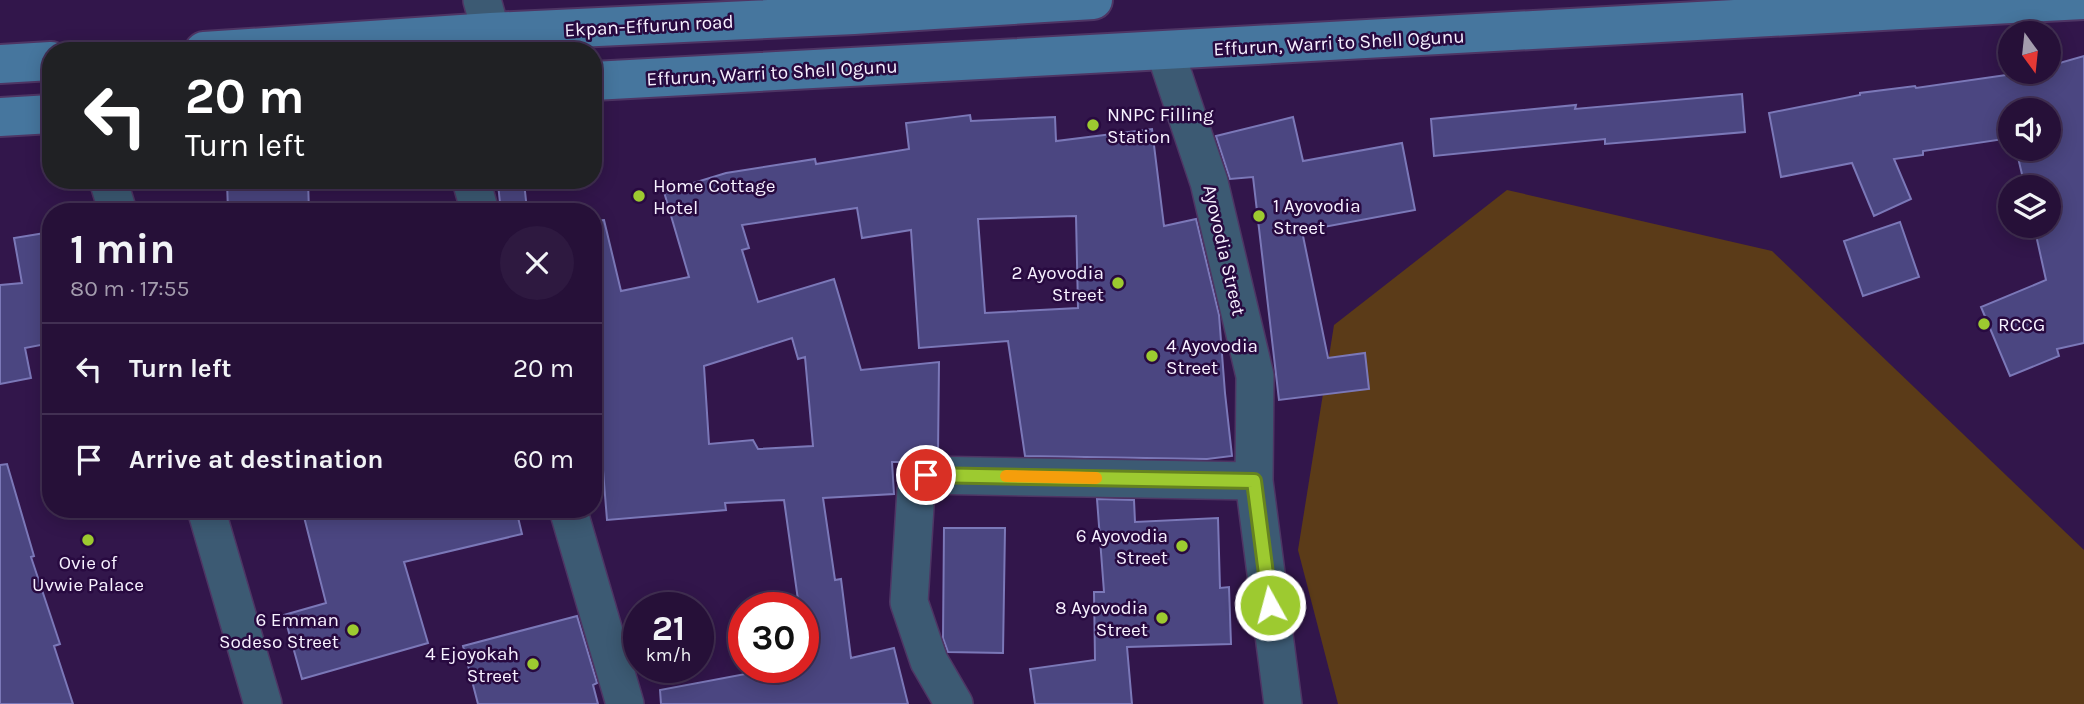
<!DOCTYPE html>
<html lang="en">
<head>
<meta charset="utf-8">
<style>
	:root { --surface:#261038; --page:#2e1940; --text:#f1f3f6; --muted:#a49dae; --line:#423053 }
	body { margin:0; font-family:Karla,sans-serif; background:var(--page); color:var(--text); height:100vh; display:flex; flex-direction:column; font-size:26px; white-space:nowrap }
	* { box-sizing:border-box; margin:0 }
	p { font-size:23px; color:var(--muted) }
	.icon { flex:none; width:38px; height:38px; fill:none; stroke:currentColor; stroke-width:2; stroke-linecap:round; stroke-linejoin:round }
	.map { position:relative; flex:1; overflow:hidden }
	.panel { position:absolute; left:42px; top:203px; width:560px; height:315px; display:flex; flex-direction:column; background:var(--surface); border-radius:28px; box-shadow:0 4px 18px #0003,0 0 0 2px var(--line) }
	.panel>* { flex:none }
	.banner { position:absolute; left:42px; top:42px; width:560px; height:147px; border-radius:28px; box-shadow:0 4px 18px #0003,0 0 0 2px var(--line); background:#202124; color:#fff; overflow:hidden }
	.needle { width:46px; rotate:165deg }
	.controls { position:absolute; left:1998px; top:21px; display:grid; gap:14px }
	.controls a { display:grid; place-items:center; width:63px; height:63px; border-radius:50%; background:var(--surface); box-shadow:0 4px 18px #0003,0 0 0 2px var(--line); font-size:35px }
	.speed { position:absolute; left:623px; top:592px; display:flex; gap:14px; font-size:35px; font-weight:700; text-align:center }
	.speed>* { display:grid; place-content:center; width:91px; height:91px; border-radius:50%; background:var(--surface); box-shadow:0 4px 18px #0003,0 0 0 2px var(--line); line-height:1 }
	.speed small { font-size:18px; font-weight:400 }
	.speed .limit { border:10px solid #d22; background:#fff; color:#111 }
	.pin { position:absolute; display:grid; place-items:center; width:60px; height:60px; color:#fff; margin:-30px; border:4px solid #fff; border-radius:50%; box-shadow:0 2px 7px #0007 }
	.me { position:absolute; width:77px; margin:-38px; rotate:353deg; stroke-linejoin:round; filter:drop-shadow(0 0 5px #0008) }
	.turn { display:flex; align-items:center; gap:24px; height:147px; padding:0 28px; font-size:32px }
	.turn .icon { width:91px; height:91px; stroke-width:2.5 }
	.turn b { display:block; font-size:49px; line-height:60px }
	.round { display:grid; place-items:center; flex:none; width:74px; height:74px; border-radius:37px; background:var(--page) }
	.overview { display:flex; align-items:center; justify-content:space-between; height:119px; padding:0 28px }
	h1 { font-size:42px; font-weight:700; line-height:52px }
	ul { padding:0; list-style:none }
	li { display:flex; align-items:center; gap:21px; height:91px; padding:0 28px; border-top:2px solid var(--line) }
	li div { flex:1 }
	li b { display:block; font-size:26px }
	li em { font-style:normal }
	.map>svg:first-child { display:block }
	.green { fill:#5b3b18 }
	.building { fill:#4b4681; stroke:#7b78b8; stroke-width:2; fill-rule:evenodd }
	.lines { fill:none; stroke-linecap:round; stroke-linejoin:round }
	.street-casing { stroke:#4e3564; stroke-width:40 }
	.secondary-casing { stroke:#4e3564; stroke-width:42 }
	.street { stroke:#3c5a73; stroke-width:37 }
	.secondary { stroke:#46769e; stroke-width:38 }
	.route-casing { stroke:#66831f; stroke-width:18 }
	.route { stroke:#9dca30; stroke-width:12 }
	.slow { stroke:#f59e0b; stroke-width:12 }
	.poi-dot { fill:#9dca30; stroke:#280a40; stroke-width:2.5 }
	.labels { text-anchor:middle; stroke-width:5; stroke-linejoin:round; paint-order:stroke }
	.street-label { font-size:19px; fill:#f7f1ff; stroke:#280a40 }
	.poi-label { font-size:19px; fill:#f7f1ff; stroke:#280a40; text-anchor:start }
</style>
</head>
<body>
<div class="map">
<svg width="2084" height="704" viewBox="0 0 2084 704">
	<rect width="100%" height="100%" fill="#32164b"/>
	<path class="green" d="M 1507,190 L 1772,251 L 2084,550 L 2084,704 L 1338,704 L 1298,550 L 1334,325 Z"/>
	<path class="building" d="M 2084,56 L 2084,343 L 2057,349 L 2059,356 L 2010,376 L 1981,307 L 2046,280 L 2034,226 L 2049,226 L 2049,187 L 2025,187 L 2016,149 L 2049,149 L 2049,110 L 2011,110 L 2011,138 L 1923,151 L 1923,155 L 1894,159 L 1911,199 L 1874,216 L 1852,163 L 1781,177 L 1769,113 L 1860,95 L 1860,93 L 1915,86 L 1916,88 L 2027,72 L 2049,72 L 2049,66 Z
		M 1742,94 L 1745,132 L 1605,144 L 1605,139 L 1434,156 L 1431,119 L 1576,105 L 1575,109 Z
		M 970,115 L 971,121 L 1055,117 L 1056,141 L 1152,129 L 1164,226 L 1196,219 L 1219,315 L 1225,393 L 1232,456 L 1207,459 L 1025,456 L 1008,341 L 919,348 L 911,230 L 862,238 L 857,208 L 742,225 L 749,248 L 742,250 L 758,302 L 834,279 L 861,370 L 939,362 L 938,454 L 917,456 L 910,462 L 892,462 L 894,494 L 823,498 L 835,580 L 841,579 L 851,658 L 894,648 L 908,704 L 661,704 L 660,690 L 782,667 L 803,667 L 803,607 L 799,607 L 784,500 L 725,503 L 726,510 L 607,520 L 601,445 L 593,446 L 593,221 L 604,220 L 621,291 L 689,277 L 664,192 L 726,173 L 815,159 L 816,164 L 909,149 L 906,123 ZM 1076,216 L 1078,308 L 985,313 L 978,219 ZM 792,338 L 798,359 L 805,357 L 813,446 L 758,449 L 753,440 L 709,444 L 704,366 Z
		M 1293,117 L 1303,161 L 1402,143 L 1415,210 L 1302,231 L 1328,358 L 1365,353 L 1369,389 L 1279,400 L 1253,177 L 1230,179 L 1216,136 Z
		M 308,180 L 309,212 L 228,212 L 227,181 Z
		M 524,182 L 527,210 L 501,212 L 498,184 Z
		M 1900,222 L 1919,277 L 1863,296 L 1844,241 Z
		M 51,232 L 51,343 L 25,348 L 31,378 L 0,384 L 0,285 L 22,283 L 14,238 Z
		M 7,464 L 34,556 L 31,557 L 60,644 L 54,646 L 73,704 L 0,704 L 0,465 Z
		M 1097,499 L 1134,500 L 1135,522 L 1218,518 L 1220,588 L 1229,587 L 1231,644 L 1127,647 L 1132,704 L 1035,704 L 1030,669 L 1095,660 L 1094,592 L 1104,592 Z
		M 302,509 L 516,509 L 522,534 L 404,562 L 428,643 L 302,679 L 284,615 L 326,603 Z
		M 944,528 L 1005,528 L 1003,653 L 948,652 L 943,638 Z
		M 577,616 L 597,683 L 593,685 L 598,704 L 478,704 L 463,646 Z"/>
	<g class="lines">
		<defs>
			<path id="street" d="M 482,0 L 491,32
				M 1165,51 L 1209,182 L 1255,376 L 1254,481 L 1283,704
				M 108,180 L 118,212
				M 471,180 L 480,212
				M 206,509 L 263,704
				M 568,509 L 625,704
				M 954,704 L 929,661 L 909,602 L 916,490 L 926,475 L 1254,481"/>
			<path id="secondary" d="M 204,51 L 491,32 L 854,15 L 1093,0
				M 0,64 L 51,61
				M 593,81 L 2084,0
				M 0,117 L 51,114"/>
		</defs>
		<use href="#street" class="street-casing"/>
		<use href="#secondary" class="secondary-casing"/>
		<use href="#street" class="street"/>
		<use href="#secondary" class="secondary"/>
	</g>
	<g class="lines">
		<defs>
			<path id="route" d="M 926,475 L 1254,481 L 1270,605"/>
		</defs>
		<use href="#route" class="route-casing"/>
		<use href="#route" class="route"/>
		<path class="slow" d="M 1006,476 L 1096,478"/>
	</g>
	<g class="poi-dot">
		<circle cx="1093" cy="125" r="7"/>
		<circle cx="639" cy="196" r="7"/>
		<circle cx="1259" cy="216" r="7"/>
		<circle cx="1118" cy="283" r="7"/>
		<circle cx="1984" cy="324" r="7"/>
		<circle cx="1152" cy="356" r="7"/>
		<circle cx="88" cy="540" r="7"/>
		<circle cx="1182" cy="546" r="7"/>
		<circle cx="1162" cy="618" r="7"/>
		<circle cx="353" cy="630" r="7"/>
		<circle cx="533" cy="664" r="7"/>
	</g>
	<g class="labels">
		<g class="street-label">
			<text transform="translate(649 25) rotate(-3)" y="7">Ekpan-Effurun road</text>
			<text transform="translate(1339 42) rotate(-3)" y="7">Effurun, Warri to Shell Ogunu</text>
			<text transform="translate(772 72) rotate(-3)" y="7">Effurun, Warri to Shell Ogunu</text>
			<text transform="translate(1225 250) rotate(77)" y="7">Ayovodia Street</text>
		</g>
		<g class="poi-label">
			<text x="1107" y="121">NNPC Filling<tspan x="1107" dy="22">Station</tspan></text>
			<text x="653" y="192">Home Cottage<tspan x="653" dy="22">Hotel</tspan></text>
			<text x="1273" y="212">1 Ayovodia<tspan x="1273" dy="22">Street</tspan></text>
			<text x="1104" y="279" text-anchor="end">2 Ayovodia<tspan x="1104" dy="22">Street</tspan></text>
			<text x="1998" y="331">RCCG</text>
			<text x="1166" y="352">4 Ayovodia<tspan x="1166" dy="22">Street</tspan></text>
			<text x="1168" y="542" text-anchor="end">6 Ayovodia<tspan x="1168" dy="22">Street</tspan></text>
			<text x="88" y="569" text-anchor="middle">Ovie of<tspan x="88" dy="22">Uvwie Palace</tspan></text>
			<text x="1148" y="614" text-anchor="end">8 Ayovodia<tspan x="1148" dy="22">Street</tspan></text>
			<text x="339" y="626" text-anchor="end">6 Emman<tspan x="339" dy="22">Sodeso Street</tspan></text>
			<text x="519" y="660" text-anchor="end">4 Ejoyokah<tspan x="519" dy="22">Street</tspan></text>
		</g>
	</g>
</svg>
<div class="controls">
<a><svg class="needle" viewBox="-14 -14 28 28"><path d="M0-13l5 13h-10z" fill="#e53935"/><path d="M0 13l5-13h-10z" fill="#a49dae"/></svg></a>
<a><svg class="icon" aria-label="sound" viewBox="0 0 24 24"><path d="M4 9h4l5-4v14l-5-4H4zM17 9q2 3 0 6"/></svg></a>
<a><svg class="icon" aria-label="layers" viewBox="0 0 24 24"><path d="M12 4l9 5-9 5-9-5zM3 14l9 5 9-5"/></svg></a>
</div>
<div class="speed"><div>21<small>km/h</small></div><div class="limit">30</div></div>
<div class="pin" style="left:926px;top:475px;background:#d93025"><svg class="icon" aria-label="arrive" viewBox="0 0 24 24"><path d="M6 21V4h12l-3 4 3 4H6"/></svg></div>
<svg class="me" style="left:1270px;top:605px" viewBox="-20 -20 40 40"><circle r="17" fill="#9dca30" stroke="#fff" stroke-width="3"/><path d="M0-11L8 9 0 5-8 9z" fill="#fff"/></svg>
<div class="banner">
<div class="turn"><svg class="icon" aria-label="left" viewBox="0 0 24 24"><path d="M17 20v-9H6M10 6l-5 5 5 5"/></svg><div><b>20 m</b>Turn left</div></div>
</div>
<section class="panel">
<div class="overview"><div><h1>1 min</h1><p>80 m · 17:55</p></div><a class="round"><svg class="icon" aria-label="close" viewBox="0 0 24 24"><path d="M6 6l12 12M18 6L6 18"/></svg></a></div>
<ul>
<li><svg class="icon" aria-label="left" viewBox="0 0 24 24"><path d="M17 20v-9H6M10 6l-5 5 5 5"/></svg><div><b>Turn left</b></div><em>20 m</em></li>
<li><svg class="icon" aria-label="arrive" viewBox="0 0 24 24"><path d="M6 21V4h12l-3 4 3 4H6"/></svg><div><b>Arrive at destination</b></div><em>60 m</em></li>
</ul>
</section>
</div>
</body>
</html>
